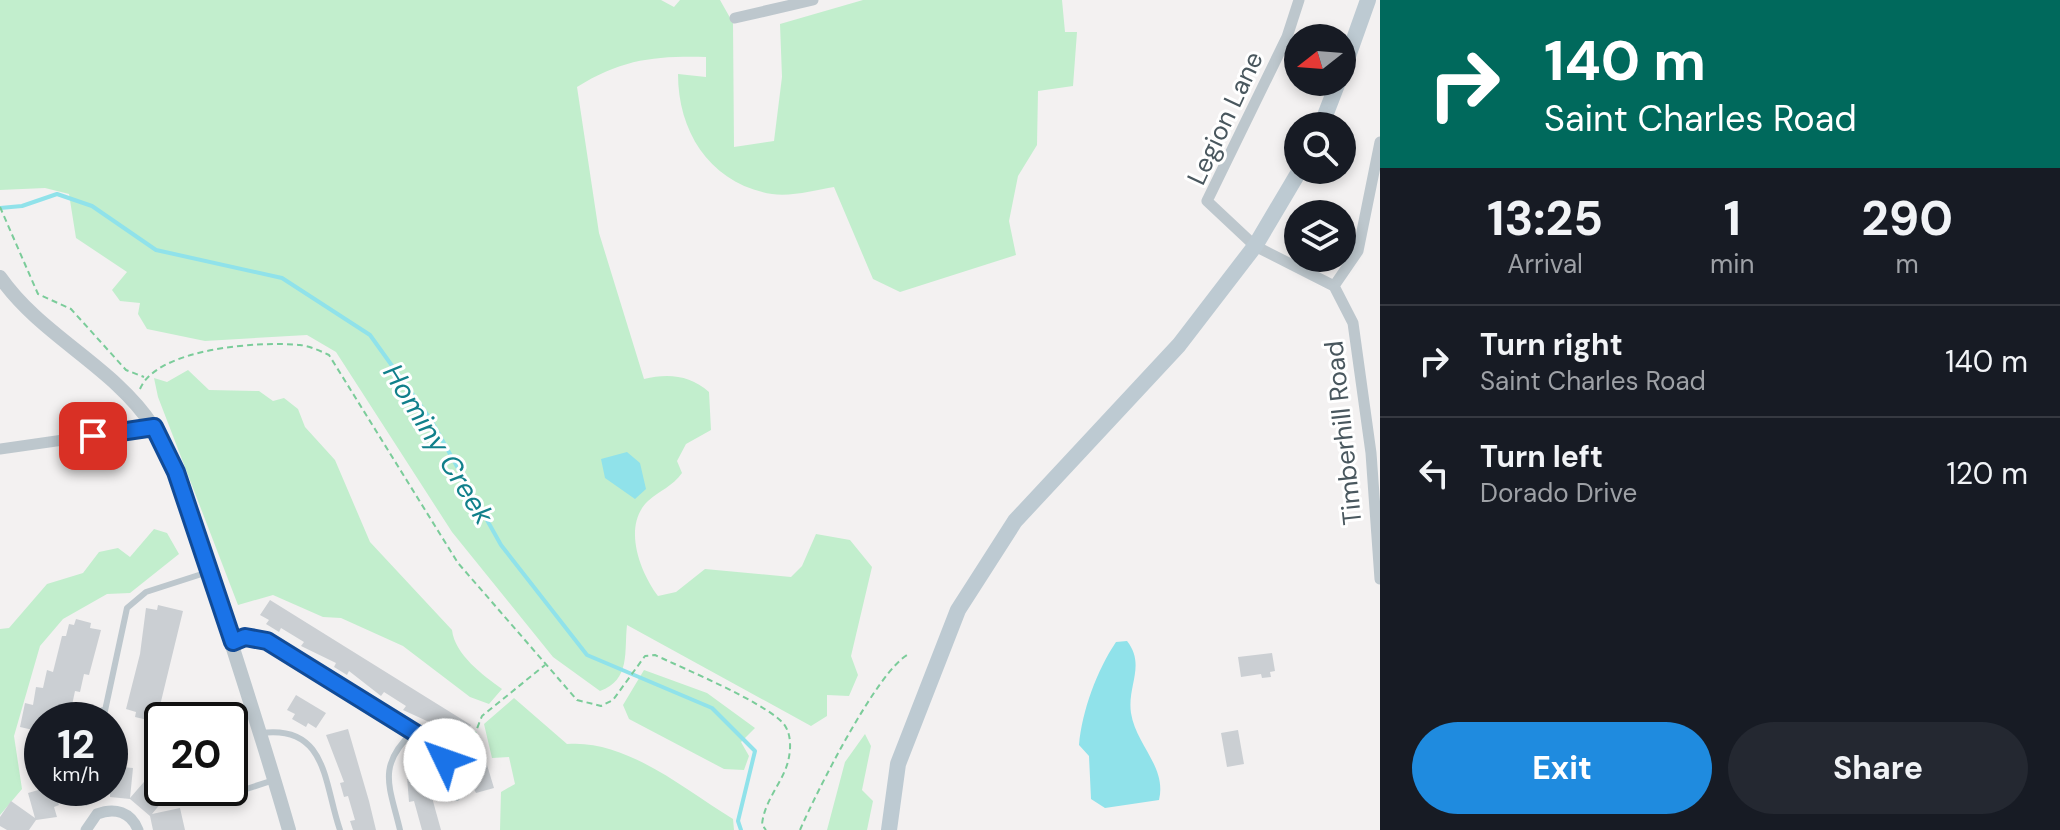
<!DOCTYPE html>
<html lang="en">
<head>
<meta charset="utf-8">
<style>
	:root { --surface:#171b24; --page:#242831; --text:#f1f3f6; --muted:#9ea1a6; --line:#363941; --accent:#1f8bdf }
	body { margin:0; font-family:"DM Sans",sans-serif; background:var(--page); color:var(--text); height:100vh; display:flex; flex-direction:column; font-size:30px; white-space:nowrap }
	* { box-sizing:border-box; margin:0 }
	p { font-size:26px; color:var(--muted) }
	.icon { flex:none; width:44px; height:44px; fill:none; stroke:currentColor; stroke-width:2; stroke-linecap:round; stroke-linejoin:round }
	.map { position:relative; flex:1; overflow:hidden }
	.side { display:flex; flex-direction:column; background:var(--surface); width:680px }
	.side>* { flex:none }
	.banner { background:#00695c; color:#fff; overflow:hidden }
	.needle { width:52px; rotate:253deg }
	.tools { position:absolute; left:1284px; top:24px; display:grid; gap:16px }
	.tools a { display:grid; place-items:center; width:72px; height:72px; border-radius:50%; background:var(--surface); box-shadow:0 4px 12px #0003; font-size:40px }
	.speed { position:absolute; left:24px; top:702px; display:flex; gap:16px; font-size:40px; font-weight:700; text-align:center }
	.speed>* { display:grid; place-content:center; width:104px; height:104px; border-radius:50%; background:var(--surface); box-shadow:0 4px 12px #0003; line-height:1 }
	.speed small { font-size:20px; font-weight:400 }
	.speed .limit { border:4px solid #111; border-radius:12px; background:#fff; color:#111 }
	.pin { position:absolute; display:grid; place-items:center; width:68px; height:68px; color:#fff; margin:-34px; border-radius:16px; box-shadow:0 4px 12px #0006 }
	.me { position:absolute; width:88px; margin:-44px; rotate:312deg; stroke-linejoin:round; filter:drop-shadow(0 0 6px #0008) }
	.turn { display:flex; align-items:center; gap:28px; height:168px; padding:0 32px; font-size:36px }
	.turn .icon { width:104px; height:104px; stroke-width:2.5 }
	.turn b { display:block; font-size:56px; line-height:68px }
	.eta { display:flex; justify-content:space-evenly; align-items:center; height:136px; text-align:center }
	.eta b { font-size:48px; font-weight:700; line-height:56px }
	.button { display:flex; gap:16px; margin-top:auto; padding:16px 32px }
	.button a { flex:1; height:92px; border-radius:48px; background:var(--accent); color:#fff; font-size:32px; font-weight:700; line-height:92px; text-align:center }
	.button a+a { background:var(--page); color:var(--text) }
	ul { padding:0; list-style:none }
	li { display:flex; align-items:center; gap:24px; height:112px; padding:0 32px; border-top:2px solid var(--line) }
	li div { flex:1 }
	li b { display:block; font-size:30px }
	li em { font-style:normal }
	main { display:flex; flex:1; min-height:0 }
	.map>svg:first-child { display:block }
	.green { fill:#c2eecd }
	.water { fill:#90e2ea }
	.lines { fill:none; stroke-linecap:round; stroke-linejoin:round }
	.stream { stroke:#90e2ea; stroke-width:4 }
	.building { fill:#cbcfd3 }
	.path { stroke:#7bcc9a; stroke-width:2; stroke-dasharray:6 4; stroke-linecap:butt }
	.service { stroke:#bdc7cd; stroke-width:6 }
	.minor { stroke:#bdc7cd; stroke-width:11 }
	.tertiary { stroke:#bdc7cd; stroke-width:14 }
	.secondary { stroke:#bdcad2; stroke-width:16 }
	.route-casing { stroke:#114b97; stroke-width:20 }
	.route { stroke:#1a73e8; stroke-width:14 }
	.labels { text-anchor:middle; stroke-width:6; stroke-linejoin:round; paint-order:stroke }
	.street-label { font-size:26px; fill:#49575e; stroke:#fff }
	.water-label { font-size:28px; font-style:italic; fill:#11808b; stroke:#fff }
</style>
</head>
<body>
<main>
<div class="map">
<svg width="1380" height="830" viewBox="0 0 1380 830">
	<rect width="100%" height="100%" fill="#f3f1f1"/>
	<path class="green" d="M 0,0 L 661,0 L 674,7 L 680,0 L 720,0 L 733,23 L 734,147 L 774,141 L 782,77 L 780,24 L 863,0 L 1062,0 L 1065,32 L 1077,32 L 1073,86 L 1038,91 L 1037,145 L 1018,176 L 1009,221 L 1016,255 L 900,292 L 873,279 L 834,187 C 816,190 791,197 772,194 C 711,184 678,133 678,74 L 706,77 L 706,57 C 654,56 623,59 577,87 L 599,233 L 644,379 C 668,373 690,375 709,392 L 711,430 L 686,444 L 677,461 L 682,473 C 672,487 660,490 648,501 C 622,526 640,572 658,596 L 676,592 L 705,569 L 791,577 L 802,566 L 816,534 L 850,540 L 872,567 L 851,656 L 858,675 L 849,696 L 827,695 L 827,716 L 811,726 L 627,625 C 624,651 631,680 600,691 L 553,657 L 452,532 L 336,352 L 307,335 L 205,341 L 147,329 L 138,314 L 140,303 L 120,301 L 112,290 L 127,272 L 76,238 L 69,194 L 45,188 L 0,190 Z
		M 188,370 L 209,390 L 259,391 L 273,401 L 284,398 L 298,409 L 305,427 L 335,460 L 370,542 L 452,630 C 455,655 483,675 502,689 L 489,704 L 470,697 L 403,646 L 341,618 L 323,617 L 273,595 L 238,605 L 158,397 L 154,378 L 167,382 Z
		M 154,529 L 167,533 L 179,554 L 130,593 L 107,594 L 63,619 L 40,646 L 14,736 L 22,789 L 0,815 L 0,629 L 9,628 L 47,584 L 83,573 L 99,552 L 118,548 L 130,557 Z
		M 644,670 L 707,693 L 755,728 L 741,742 L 749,756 L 744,770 L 724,769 L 629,719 L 623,705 Z
		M 514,698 L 567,744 C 626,739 684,789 733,819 L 734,830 L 500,830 L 501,792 L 515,784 L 509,757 L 492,758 L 484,724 Z
		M 865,734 L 871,746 L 862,790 L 873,801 L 867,830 L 827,830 L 845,762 Z"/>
	<path class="water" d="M 627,452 L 640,463 L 646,489 L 635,499 L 605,478 L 601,459 Z
		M 1127,641 C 1146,665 1127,686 1131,713 C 1136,745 1167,767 1159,800 L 1105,808 L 1091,799 L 1089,756 L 1079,745 C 1082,711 1097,670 1116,642 Z"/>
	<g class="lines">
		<path class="stream" d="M 0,208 L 22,206 L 57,194 L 92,206 L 156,250 L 282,278 L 370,335 L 431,420 L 501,545 L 587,655 L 712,708 L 755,751 L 738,821 L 741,830"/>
	</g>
	<path class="building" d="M 270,600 L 471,725 L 461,741 L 452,736 L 450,739 L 438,732 L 440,727 L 403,710 L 406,706 L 384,692 L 381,696 L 349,671 L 347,675 L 334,667 L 336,663 L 301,646 L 304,642 L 281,628 L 279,632 L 266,624 L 269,620 L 260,615 Z
		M 158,605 L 183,611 L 156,722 L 135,717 L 136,712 L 126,709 L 140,654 L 146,608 L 157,610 Z
		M 76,619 L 91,623 L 90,628 L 101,630 L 89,675 L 84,674 L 80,692 L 75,691 L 71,710 L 66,709 L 64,720 L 42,720 L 42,732 L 20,727 L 25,703 L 33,705 L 36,687 L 43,688 L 47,670 L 53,672 L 62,636 L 66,636 L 69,624 L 74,625 Z
		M 1272,653 L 1275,671 L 1270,672 L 1271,677 L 1262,678 L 1261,674 L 1241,677 L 1238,657 Z
		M 296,695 L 326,713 L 316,728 L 308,723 L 306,727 L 292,719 L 295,714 L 287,710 Z
		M 348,729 L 369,801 L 376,830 L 353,830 L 350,821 L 355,820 L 348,796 L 344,797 L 340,783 L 344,782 L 326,735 Z
		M 1238,730 L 1244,764 L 1227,767 L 1221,733 Z
		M 484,755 L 494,788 L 476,793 L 464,770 L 469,769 L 466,761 Z
		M 110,766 L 133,768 L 130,798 L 150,775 L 170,792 L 152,814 L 180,808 L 185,830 L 153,830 L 150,816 L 130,799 L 110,797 L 110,792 L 86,806 L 81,797 L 76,800 L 69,788 L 110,788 Z
		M 425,772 L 436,812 L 441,830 L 422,830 L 414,801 L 409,802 L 407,777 Z
		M 45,788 L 54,788 L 59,805 L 54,807 L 57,817 L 36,820 L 29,830 L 7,830 L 0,826 L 0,817 L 11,801 L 35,818 L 28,793 Z"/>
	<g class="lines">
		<path class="path" d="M 0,207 L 38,294 L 71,309 L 126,370 L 144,377
			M 140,389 C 157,348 260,341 300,345 C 310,346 320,351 329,355 L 458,563 L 577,700 L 601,706 L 613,700 L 645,656 L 655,655 C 685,669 761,701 782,722 C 791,731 791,746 789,757 C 785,781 764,799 762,825 L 766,830
			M 457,760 L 466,756 L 482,716 L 545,665
			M 800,830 C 815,795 878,669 909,654"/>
		<path class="service" d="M 233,642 L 245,637 L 267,641 L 433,744 L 445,760 L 457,798
			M 80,720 L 103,710
			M 103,720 L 127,608 L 146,592 L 208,572
			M 261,733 C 328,724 324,785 340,830
			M 228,795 L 274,780
			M 400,830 C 390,787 376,766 413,732"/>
		<path class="minor" d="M 1299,0 L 1287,37 L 1207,201 L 1255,246 L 1334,286
			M 735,18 L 813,0
			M 1334,286 L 1353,323 L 1371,453 L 1380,579
			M 1334,286 L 1358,251 L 1380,142
			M 0,449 L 154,427
			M 86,830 L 97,814 C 115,807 131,812 138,830"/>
		<path class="tertiary" d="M 0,277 C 41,336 113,366 152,425 C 180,467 192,520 207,568 C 235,655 264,742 289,830"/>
		<path class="secondary" d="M 1342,73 L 1368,0
			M 1321,126 L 1338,82
			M 889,830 L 898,764 L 958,610 L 1015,521 L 1179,345 L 1255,246 L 1300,170"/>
	</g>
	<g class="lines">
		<defs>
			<path id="route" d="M 93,436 L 154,427 L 176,472 L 233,642 L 245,637 L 267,641 L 433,744 L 445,760"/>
		</defs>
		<use href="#route" class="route-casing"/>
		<use href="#route" class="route"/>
	</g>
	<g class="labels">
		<g class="street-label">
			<text transform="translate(1225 118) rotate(-65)" y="9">Legion Lane</text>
			<text transform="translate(1343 433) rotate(-96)" y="9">Timberhill Road</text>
		</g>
		<g class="water-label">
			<text transform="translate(439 444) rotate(58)" y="10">Hominy Creek</text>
		</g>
	</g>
</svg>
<div class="tools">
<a><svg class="needle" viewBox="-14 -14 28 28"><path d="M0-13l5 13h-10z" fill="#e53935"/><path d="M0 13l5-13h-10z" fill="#9ea1a6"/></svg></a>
<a><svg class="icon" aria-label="search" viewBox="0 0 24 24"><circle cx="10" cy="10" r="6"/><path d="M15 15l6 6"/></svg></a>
<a><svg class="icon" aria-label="layers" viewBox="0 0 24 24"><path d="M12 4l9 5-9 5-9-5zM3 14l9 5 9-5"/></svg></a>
</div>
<div class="speed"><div>12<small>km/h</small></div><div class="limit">20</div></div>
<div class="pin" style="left:93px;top:436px;background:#d93025"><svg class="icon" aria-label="arrive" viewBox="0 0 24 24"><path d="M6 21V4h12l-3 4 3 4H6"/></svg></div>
<svg class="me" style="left:445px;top:760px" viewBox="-20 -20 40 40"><circle r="19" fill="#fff"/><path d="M0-13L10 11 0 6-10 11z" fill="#1a73e8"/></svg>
</div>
<section class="side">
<div class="banner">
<div class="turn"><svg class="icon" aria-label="right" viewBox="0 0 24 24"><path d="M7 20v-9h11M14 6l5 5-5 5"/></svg><div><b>140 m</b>Saint Charles Road</div></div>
</div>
<div class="eta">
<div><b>13:25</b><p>Arrival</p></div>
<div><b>1</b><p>min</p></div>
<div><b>290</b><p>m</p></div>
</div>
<ul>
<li><svg class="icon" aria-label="right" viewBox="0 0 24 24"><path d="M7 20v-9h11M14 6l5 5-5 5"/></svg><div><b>Turn right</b><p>Saint Charles Road</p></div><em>140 m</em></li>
<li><svg class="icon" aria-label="left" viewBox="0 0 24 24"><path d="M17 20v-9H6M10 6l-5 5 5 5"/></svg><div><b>Turn left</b><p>Dorado Drive</p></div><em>120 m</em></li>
</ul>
<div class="button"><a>Exit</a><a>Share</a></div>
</section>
</main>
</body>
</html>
